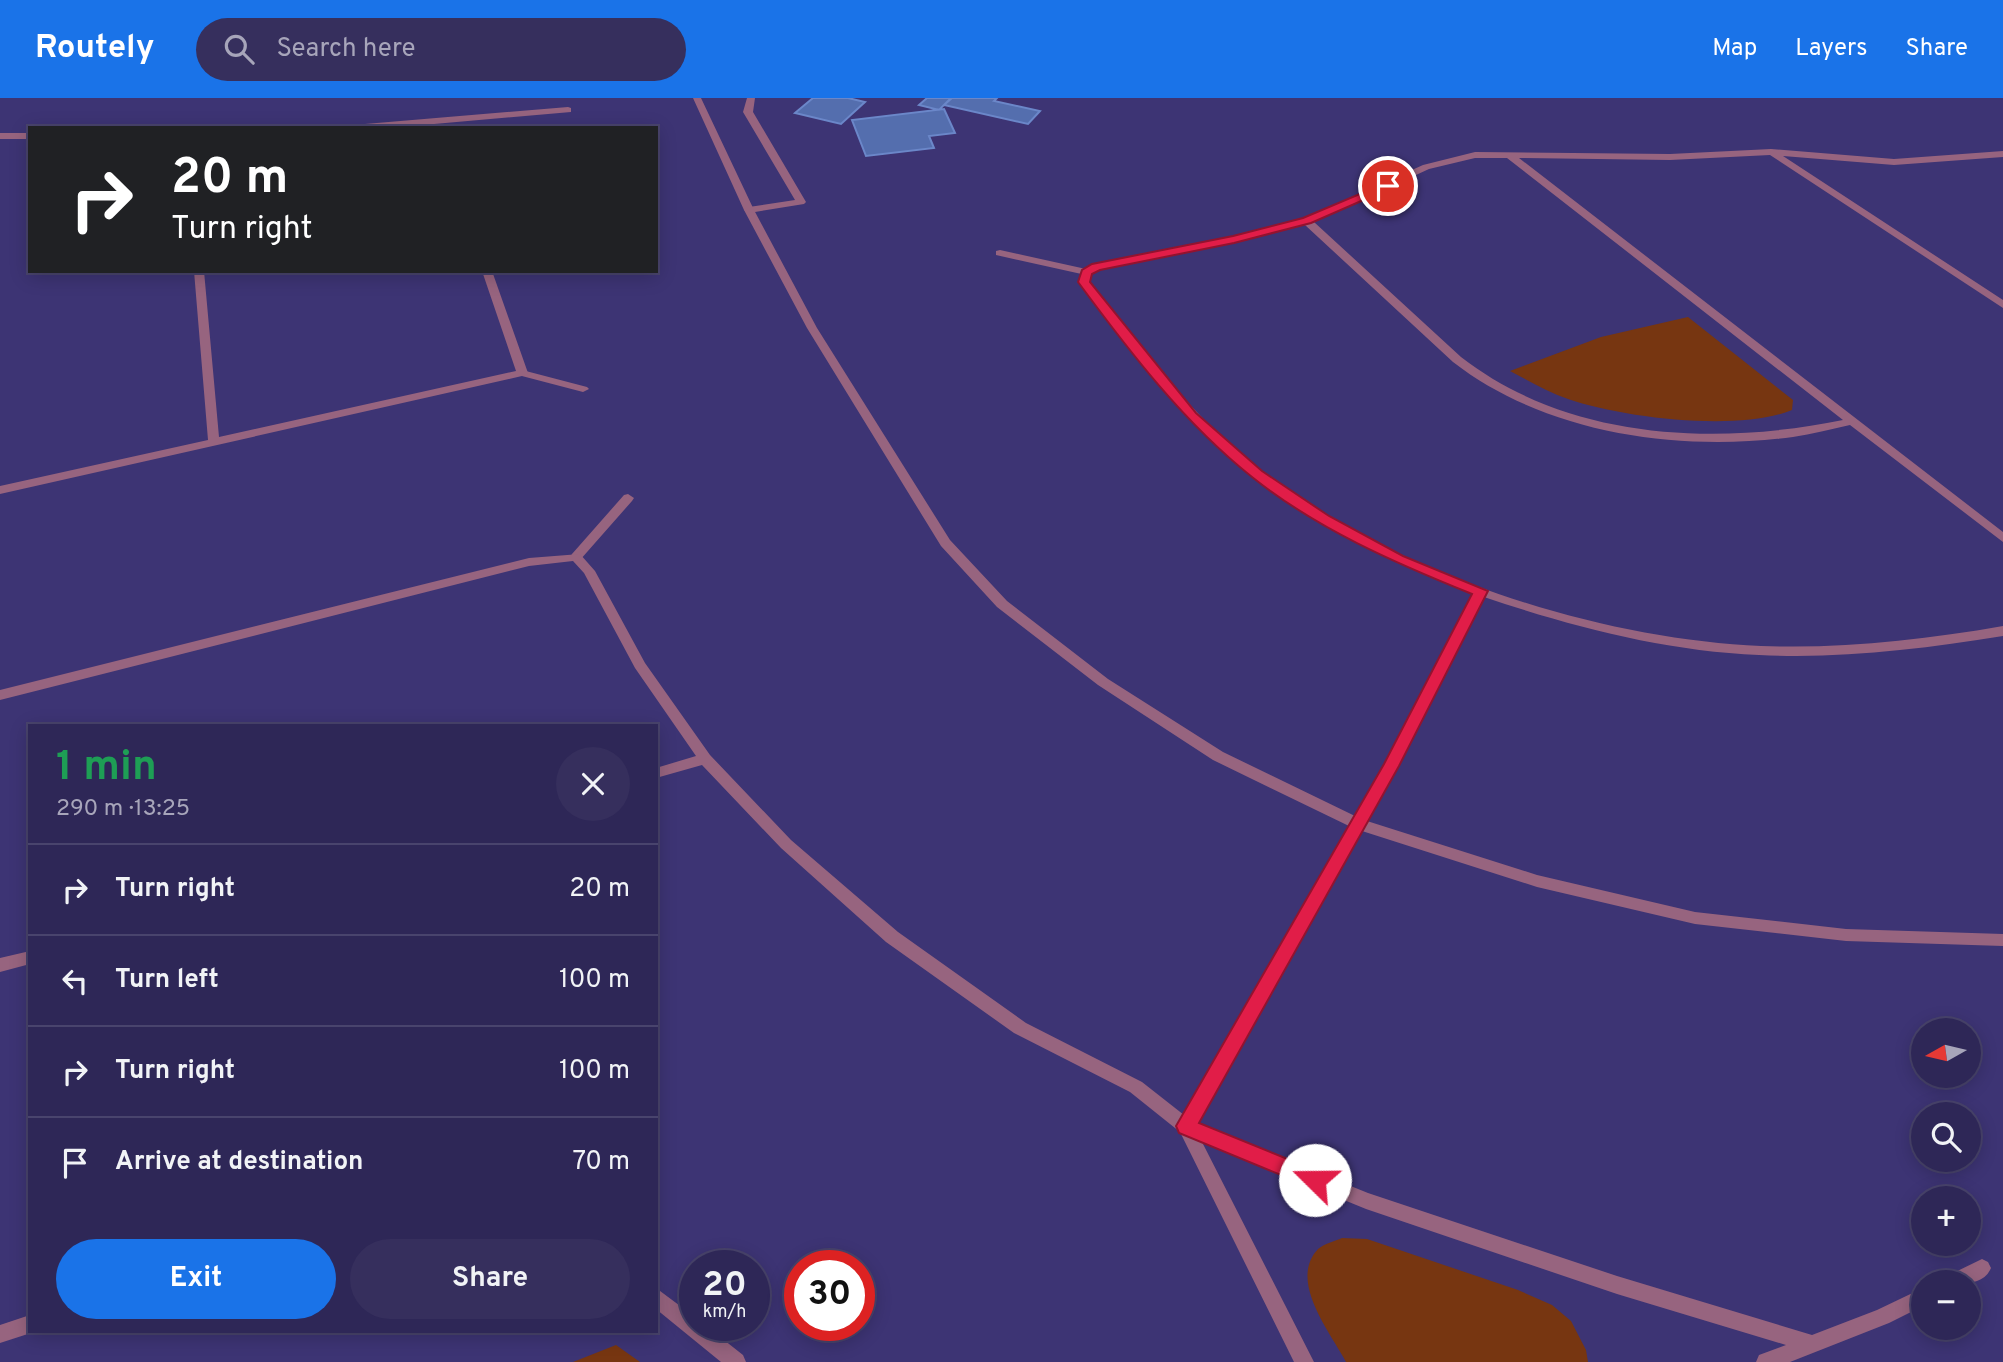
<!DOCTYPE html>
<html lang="en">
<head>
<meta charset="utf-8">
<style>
	:root { --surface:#2e2757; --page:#362f5d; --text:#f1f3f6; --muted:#a7a5ba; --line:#49446d; --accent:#1a73e8 }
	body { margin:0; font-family:Overpass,sans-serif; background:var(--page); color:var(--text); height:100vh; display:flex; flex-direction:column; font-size:26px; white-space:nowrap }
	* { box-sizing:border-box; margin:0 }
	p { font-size:23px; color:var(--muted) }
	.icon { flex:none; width:38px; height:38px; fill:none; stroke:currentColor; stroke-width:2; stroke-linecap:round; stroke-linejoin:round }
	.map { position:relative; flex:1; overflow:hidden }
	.side { position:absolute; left:28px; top:626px; width:630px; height:609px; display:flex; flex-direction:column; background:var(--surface); border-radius:0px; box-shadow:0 4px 18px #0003,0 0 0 2px var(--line) }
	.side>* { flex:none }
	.guide { position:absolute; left:28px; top:28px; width:630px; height:147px; border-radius:0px; box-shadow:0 4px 18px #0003,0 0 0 2px var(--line); background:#202124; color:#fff; overflow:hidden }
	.needle { width:46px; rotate:262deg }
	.controls { position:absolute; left:1911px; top:920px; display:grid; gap:14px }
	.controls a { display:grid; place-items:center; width:70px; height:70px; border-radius:50%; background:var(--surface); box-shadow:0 4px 18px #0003,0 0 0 2px var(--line); font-size:35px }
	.speed { position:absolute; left:679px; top:1152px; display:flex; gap:14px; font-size:35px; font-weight:700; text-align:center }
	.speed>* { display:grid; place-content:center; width:91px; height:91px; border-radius:50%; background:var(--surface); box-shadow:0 4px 18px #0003,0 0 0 2px var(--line); line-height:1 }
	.speed small { font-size:18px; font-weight:400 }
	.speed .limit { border:10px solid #d22; background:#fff; color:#111 }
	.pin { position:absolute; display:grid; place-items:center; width:60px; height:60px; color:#fff; margin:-30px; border:4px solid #fff; border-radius:50%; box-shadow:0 2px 7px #0007 }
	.me { position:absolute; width:77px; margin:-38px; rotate:292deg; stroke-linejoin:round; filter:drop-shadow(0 0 5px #0008) }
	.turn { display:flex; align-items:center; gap:24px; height:147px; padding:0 28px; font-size:32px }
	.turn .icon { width:91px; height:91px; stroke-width:2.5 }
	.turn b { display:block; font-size:49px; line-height:60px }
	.round { display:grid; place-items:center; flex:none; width:74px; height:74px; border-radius:37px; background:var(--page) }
	.head { display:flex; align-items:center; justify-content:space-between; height:119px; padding:0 28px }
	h1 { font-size:42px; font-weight:700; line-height:52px; color:#1e9e55 }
	.cta { display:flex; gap:14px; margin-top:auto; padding:14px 28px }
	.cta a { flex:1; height:80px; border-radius:42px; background:var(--accent); color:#fff; font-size:28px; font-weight:700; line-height:80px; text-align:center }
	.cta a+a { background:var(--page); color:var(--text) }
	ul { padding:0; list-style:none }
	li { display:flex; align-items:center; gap:21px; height:91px; padding:0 28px; border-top:2px solid var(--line) }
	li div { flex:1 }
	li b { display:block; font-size:26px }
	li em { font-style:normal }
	header { display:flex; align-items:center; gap:42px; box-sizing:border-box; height:98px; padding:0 35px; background:var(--accent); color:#fff }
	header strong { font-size:33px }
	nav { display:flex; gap:38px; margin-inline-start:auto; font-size:24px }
	.search { width:490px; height:63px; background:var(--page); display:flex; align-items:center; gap:18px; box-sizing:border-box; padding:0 24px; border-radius:38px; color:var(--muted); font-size:26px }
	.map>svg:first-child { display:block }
	.green { fill:#773611 }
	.building { fill:#546eae; stroke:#6b87c9; stroke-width:2 }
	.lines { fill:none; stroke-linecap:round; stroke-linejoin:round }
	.service { fill:#97647f; fill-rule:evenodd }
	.minor { fill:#97647f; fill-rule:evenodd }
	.route { fill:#e11d48; stroke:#92132f; stroke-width:2 }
</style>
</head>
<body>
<header>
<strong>Routely</strong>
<div class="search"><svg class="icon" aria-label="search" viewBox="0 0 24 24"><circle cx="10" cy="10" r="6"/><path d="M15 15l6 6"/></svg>Search here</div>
<nav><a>Map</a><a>Layers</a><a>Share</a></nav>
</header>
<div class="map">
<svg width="2003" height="1264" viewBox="0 0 2003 1264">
	<rect width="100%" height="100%" fill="#3d3474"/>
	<path class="green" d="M 1688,219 L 1793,302 L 1792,312 C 1739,334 1623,320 1568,301 C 1548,294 1529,283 1510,273 L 1601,239 Z
		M 1342,1140 L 1367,1141 L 1518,1192 L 1552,1207 L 1571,1223 L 1586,1252 L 1588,1264 L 1346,1264 C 1330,1234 1288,1183 1318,1151 C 1324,1146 1335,1143 1342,1140 Z
		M 616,1247 L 640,1264 L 573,1264 Z"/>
	<path class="building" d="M 813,0 L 848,0 L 865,4 L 841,26 L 795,15 Z
		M 927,0 L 951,0 L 939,12 L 919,7 Z
		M 952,0 L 997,0 L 994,3 L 1040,13 L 1028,26 L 944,7 Z
		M 944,11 L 955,35 L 929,38 L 934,50 L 866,58 L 852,22 Z"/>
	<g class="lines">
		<path class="service" d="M 747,0 L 755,0 L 753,14 L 806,104 L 804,106 L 749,115 L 744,112 L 749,109 L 795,102 L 743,14 Z
			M 1000,152 L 1086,171 L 1091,174 L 1086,177 L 996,157 L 996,153 Z
			M 522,272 L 587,289 L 589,291 L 583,294 L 518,277 L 516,275 Z
			M 628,396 L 634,400 L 632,403 L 580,462 L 572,462 L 570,459 L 572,456 L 624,397 Z"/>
		<path class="minor" d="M 693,0 L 701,0 L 754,112 L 817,230 L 950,442 L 1007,503 L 1108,581 L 1223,654 L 1355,718 L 1385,667 L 1473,495 C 1390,462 1305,424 1236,365 C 1201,335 1171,299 1141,264 C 1120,238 1097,213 1079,184 L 1082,172 L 1096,166 L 1233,139 L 1303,121 L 1423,67 L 1475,54 L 1670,56 L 1771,51 L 1894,61 L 2003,53 L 2003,59 L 1894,67 L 1783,58 L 2003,202 L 2003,210 L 1770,57 L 1670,62 L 1519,60 L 2003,434 L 2003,444 L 1850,327 C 1831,331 1812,336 1793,339 C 1678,354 1546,336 1453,264 L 1305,127 L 1234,145 L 1099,171 L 1091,176 L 1089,184 C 1104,208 1124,228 1142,250 C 1174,289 1207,329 1247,362 C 1379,470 1591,541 1761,548 C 1842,551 1923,542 2003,528 L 2003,538 C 1922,551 1841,561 1759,557 C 1665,553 1573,529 1484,499 L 1398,668 L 1367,723 L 1537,777 L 1695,814 L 1846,831 L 2003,836 L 2003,848 L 1846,843 L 1695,826 L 1537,789 L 1362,733 L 1197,1026 L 1368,1095 L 1617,1178 L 1812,1237 L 1877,1212 L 1923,1190 L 1923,1208 L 1889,1225 L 1790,1264 L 1756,1264 L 1759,1257 L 1786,1247 L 1617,1196 L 1366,1111 L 1202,1044 L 1314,1264 L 1294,1264 L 1180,1034 L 1130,994 L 1014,935 L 886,844 L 781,750 L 702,667 L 656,680 L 656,670 L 696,658 L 635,570 L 584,475 L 573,463 L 529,468 L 0,602 L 0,592 L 529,460 L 580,456 L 595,473 L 645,565 L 710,657 L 791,742 L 898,834 L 1026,925 L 1142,984 L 1184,1017 L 1349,728 L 1213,662 L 1098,587 L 997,509 L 941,448 L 807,230 L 744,112 ZM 1475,60 L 1507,60 L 1843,322 C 1715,348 1568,342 1461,259 L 1314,124 L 1429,71 Z
			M 568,9 L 571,10 L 571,14 L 389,30 L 349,30 L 353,27 Z
			M 0,35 L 30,35 L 30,41 L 0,41 Z
			M 194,173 L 204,173 L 219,339 L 516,273 L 482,173 L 492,173 L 528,275 L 522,278 L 0,396 L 0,388 L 208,342 Z
			M 30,853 L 30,866 L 0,874 L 0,860 Z
			M 1982,1161 L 1988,1164 L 1991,1170 C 1983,1189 1960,1185 1943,1185 L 1945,1179 Z
			M 656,1190 L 695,1219 L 695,1227 L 705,1227 L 743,1257 L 746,1264 L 721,1264 L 656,1211 Z
			M 30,1217 L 30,1234 L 34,1234 L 0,1245 L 0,1227 Z"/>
	</g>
	<path class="route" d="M 1388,84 L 1391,85 L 1391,90 L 1311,125 L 1234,145 L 1100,172 L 1092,176 L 1090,184 L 1196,315 L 1262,373 L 1329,418 L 1403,458 L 1488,493 L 1399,668 L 1199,1025 L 1322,1075 L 1325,1082 L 1322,1088 L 1315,1091 L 1179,1035 L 1176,1028 L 1384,666 L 1472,496 C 1395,465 1317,431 1252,379 C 1184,325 1129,253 1078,184 L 1082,172 L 1092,166 L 1233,138 L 1303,120 Z"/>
</svg>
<div class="controls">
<a><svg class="needle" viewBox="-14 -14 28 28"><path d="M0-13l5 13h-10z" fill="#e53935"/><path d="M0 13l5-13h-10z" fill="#a7a5ba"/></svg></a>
<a><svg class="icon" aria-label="search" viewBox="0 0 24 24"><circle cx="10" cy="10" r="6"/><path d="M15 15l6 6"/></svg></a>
<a>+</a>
<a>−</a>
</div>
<div class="speed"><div>20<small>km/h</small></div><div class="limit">30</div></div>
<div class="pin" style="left:1388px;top:88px;background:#d93025"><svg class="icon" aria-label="arrive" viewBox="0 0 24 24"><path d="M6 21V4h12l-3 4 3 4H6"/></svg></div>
<svg class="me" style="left:1315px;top:1082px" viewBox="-20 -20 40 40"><circle r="19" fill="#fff"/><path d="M0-13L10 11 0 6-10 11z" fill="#e11d48"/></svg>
<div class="guide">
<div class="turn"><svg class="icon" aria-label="right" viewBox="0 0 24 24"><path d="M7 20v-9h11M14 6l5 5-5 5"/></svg><div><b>20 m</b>Turn right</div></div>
</div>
<section class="side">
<div class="head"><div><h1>1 min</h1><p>290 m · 13:25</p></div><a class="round"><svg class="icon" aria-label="close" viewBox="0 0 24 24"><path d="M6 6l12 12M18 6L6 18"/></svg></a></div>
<ul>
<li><svg class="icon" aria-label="right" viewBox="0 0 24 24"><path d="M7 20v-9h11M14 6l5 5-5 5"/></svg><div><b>Turn right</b></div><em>20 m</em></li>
<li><svg class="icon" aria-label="left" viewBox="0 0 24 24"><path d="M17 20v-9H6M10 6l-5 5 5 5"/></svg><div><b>Turn left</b></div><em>100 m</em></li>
<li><svg class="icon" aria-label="right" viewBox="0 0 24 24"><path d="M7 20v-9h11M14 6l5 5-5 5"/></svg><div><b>Turn right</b></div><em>100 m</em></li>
<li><svg class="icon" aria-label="arrive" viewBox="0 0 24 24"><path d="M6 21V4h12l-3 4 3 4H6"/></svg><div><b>Arrive at destination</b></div><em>70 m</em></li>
</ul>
<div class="cta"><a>Exit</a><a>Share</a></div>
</section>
</div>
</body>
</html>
